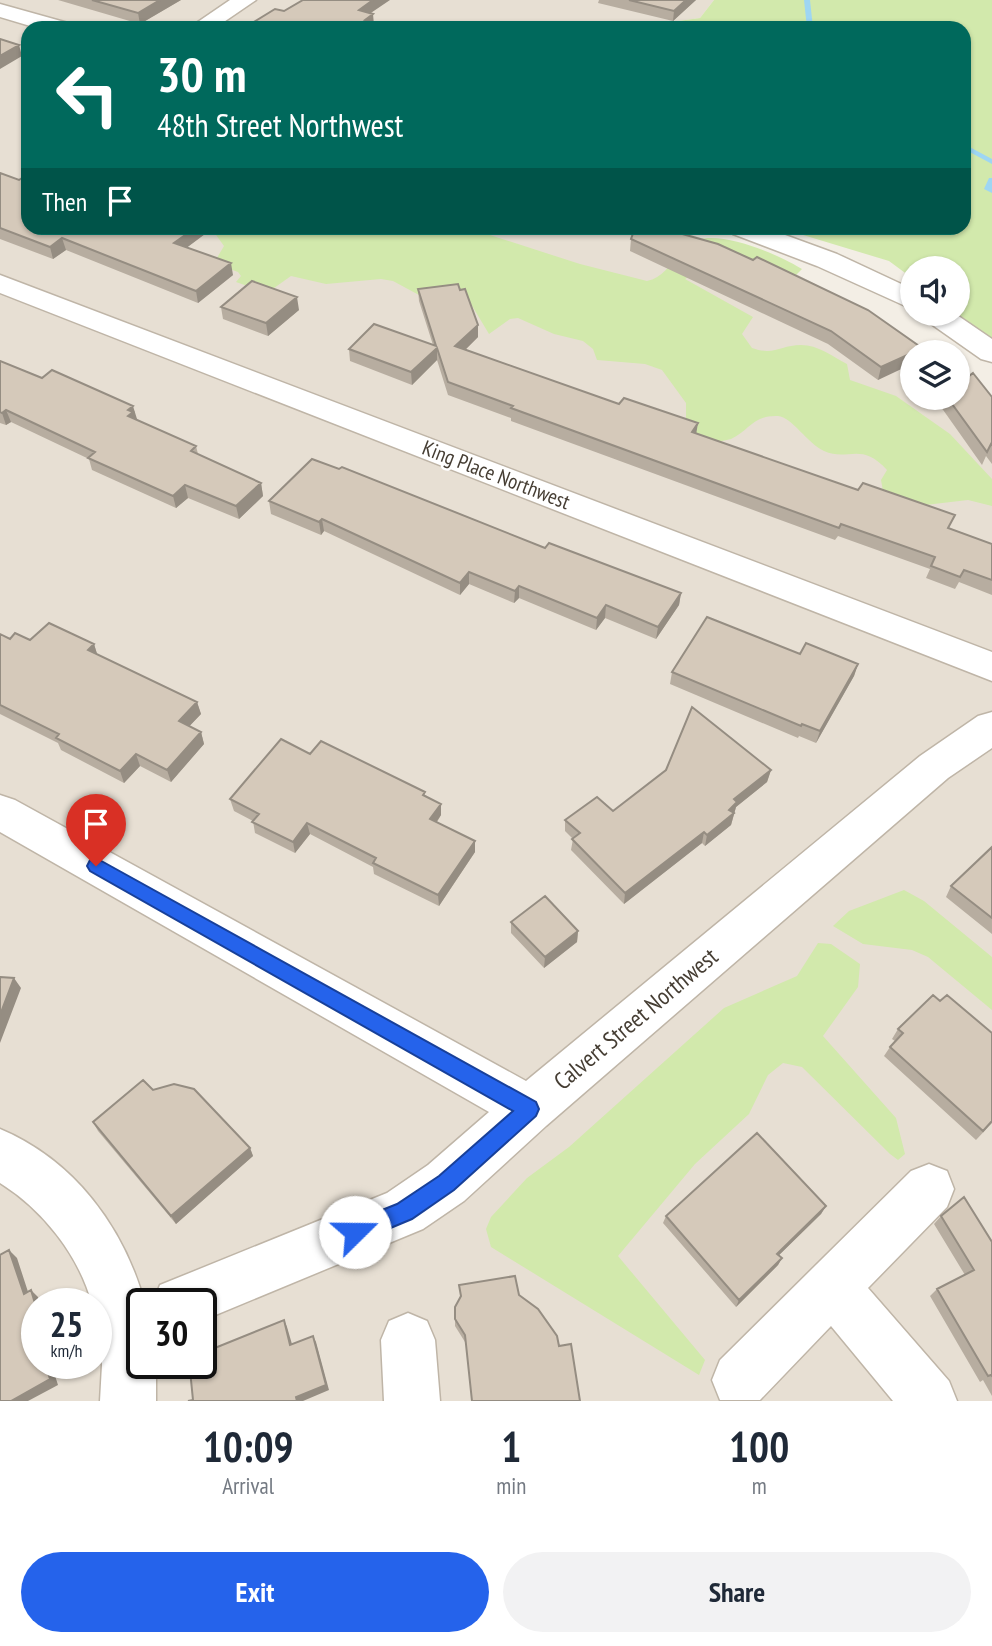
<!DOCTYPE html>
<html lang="en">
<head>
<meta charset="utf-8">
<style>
	:root { --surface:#fff; --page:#f2f2f3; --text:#1f2937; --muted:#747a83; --accent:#2563eb }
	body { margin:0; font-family:"PT Sans Narrow",sans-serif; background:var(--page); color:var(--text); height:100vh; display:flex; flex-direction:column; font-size:26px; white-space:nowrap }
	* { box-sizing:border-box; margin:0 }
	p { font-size:23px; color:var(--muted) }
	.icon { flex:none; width:38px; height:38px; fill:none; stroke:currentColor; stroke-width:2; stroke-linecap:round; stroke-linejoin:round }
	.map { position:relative; height:1401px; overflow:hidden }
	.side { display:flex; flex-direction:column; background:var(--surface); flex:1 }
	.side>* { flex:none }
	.top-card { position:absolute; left:21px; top:21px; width:950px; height:214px; border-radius:21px; box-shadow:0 2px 5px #0004; background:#00695c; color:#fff; overflow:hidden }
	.controls { position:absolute; left:900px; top:256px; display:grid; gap:14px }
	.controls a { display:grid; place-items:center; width:70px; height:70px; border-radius:50%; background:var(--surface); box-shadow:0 2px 5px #0004; font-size:35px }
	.speed { position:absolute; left:21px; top:1288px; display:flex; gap:14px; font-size:35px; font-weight:700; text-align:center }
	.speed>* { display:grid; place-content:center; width:91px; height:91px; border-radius:50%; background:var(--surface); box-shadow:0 2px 5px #0004; line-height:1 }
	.speed small { font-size:18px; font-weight:400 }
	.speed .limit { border:4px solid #111; border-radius:10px; background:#fff; color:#111 }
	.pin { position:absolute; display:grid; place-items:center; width:60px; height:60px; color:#fff; margin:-72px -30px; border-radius:50% 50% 50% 0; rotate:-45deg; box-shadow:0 0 7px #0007 }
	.pin .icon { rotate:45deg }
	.me { position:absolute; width:77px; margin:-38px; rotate:68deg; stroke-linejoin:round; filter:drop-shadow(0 0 5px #0008) }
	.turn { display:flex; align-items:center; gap:24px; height:147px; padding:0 21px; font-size:32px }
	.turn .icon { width:91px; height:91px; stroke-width:2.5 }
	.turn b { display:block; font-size:49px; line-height:60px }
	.then { display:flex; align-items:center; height:66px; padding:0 21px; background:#0003; gap:14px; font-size:26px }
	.eta { display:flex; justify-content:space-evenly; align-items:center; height:119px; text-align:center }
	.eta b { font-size:42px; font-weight:700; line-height:49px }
	.primary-button { display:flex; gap:14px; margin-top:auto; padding:14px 21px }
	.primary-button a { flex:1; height:80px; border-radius:42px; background:var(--accent); color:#fff; font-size:28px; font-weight:700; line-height:80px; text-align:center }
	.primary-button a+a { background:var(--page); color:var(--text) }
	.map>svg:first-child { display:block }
	.residential { fill:#e7dfd3; fill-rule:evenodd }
	.green { fill:#d2e9ac }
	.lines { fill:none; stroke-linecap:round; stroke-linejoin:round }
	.stream { fill:#9ed6f3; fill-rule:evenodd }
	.street-casing { stroke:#bfb5a7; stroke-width:3 }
	.street { fill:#fff; fill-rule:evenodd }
	.wall { fill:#b7ada0 }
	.shaded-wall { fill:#958d82 }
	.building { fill:#d5c9ba; stroke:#958d82; stroke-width:2 }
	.route { fill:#2563eb; stroke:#184099; stroke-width:2 }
	.labels { text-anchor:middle; stroke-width:5; stroke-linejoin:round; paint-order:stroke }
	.street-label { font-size:21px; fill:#463e34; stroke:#fff }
	.near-street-label { font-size:24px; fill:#463e34; stroke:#fff }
</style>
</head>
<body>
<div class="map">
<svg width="992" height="1401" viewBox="0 0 992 1401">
	<rect width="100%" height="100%" fill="#f3eee5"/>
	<path class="residential" d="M 0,0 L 714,0 L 700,18 L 627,28 L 28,28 L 28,228 L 669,228 L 764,257 L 872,314 L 926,352 L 912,352 L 912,397 L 957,397 L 957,374 L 992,398 L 992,1401 L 0,1401 ZM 37,1304 L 96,1304 L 96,1363 L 37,1363 ZM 142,1304 L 201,1304 L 201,1363 L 142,1363 Z"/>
	<path class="green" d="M 714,0 L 992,0 L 992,342 L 957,313 L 957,268 L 912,268 L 912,278 L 889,261 L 780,228 L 964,228 L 964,28 L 627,28 L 700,18 Z
		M 211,228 L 468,228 L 580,264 L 647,281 C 666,277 673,259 686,246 C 710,223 779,255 802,269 L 791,280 L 722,257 L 685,279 L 753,317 L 742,334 L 752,348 C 774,356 781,345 801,345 C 818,345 832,356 847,364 L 850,380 L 896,396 L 950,434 L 992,479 L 992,506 L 968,500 L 908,507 L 883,491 L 881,480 L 887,470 C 861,441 848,462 824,451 C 807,443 792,417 778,416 C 753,415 750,430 731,439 C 724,441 716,442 709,443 L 686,429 L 686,403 L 662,370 L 645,364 L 597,360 L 593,349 L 583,341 L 554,334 L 518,318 L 510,319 L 489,334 L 468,299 L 419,295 L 393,281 L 381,279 L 326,284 L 291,276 L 267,293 L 236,282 L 241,276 L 238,272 L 214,263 L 224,246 Z
		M 904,890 L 924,901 L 992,957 L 992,1010 L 928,957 L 912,950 L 863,944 L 833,926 L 849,911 Z
		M 818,943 L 831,944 L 860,964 L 858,987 L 823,1036 L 896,1118 L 905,1154 L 898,1160 L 890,1154 L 802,1067 L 783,1063 L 768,1075 L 749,1114 L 695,1164 L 618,1256 L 705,1360 L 699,1375 L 491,1247 L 486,1229 L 491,1217 L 527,1178 L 569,1147 L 724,1008 L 797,976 Z"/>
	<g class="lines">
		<path class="stream" d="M 804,0 L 810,0 L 813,28 L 807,28 Z
			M 964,144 L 992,159 L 992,164 L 964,149 Z
			M 989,178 L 992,178 L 992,193 L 984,189 Z"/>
		<defs>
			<path id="street" d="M 230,0 L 256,0 L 215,28 L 189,28 Z
				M 0,4 L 68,23 L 71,28 L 37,28 L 0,17 Z
				M 730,228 L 766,228 L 837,254 L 912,289 L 912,309 L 817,266 L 733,234 Z
				M 0,275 L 992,652 L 992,681 L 0,293 Z
				M 920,313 L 954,313 L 992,339 L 992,362 L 981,359 L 924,319 Z
				M 992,712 L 992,748 L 948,778 L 546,1126 L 464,1201 L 423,1229 L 201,1321 L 201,1304 L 152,1304 L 160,1285 L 387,1193 L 428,1165 L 489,1112 L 0,832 L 0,795 L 15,800 L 526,1081 L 920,756 L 978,716 Z
				M 0,1129 C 74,1160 124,1227 145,1304 L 142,1304 L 142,1363 L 156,1363 L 156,1401 L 100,1401 L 102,1365 L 96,1304 L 92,1304 C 79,1255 42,1209 0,1183 Z
				M 929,1164 L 947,1171 L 954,1189 L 947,1207 L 868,1288 L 949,1381 L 957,1401 L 893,1401 L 831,1326 L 760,1400 L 720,1400 L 712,1380 L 720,1360 L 911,1171 Z
				M 408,1313 L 427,1321 L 435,1340 L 440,1401 L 384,1401 L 381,1340 L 389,1321 Z"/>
		</defs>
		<use href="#street" class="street-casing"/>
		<use href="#street" class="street"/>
	</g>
	<path class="wall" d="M 58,0 L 181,0 L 140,24 Z
		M 599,0 L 696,0 L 673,21 L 598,3 Z
		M 0,173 L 19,180 L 28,228 L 213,228 L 187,247 L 233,275 L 198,303 L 66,250 L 53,259 L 0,239 Z
		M 631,239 L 753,260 L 922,348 L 878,380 L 828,344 L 630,251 Z
		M 418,289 L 478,337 L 465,350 L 696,433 L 992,544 L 992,595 L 959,582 L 955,589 L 926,578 L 930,569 L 838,536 L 835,540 L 511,421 L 511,418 L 448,395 L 437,360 L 412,385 L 350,361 L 349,349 L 433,345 L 419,301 Z
		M 221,307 L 299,310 L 268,336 L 223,319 Z
		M 0,361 L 137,419 L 135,420 L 196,446 L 198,454 L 261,483 L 263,496 L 239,519 L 188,498 L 176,508 L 92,470 L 89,459 L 11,422 L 6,425 L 0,423 Z
		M 964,380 L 992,397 L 992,464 L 986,456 L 982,465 L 934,397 L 957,397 Z
		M 269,501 L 545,548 L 681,593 L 679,605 L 656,639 L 605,618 L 596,630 L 519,598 L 514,603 L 469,584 L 460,595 L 324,531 L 321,535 L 271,514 Z
		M 0,634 L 10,639 L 94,644 L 97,654 L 197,702 L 201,714 L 189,726 L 201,732 L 204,744 L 171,782 L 140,766 L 124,783 L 61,750 L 58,743 L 0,714 Z
		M 800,654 L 858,664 L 854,676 L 816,743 L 799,736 L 798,738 L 670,684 L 672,672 Z
		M 310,754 L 425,792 L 425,796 L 441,804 L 441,815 L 437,822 L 475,852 L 439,906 L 374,874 L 373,867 L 310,834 L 295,853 L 255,833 L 253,821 L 234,811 L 230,799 Z
		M 771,770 L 767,782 L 736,807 L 731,825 L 705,846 L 702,843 L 624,904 L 571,850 L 573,839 L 565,831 L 565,820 L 613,811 Z
		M 992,847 L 992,934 L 946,897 L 951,886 Z
		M 511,922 L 578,931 L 577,942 L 544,968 L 511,933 Z
		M 940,1001 L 992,1033 L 992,1123 L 976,1140 L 884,1056 L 890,1047 L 895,1041 L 892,1039 L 898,1029 Z
		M 153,1090 L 250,1148 L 253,1156 L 176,1224 L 98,1131 L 93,1122 Z
		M 826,1206 L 821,1214 L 779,1255 L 782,1258 L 778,1265 L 736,1307 L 663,1223 L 666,1216 Z
		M 941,1216 L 992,1242 L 992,1396 L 983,1380 L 980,1382 L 930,1296 L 937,1289 L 965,1275 L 934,1224 Z
		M 519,1295 L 559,1346 L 465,1342 L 455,1326 L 455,1319 Z"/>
	<path class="shaded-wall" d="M 160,0 L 181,0 L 140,24 L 138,13 Z
		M 373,0 L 390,0 L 359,21 L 359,10 Z
		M 686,0 L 696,0 L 673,21 L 674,11 Z
		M 373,14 L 374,25 L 369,28 L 358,28 L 365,20 Z
		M 19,45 L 22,56 L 0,69 L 0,56 Z
		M 195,228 L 213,228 L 177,255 L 174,243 Z
		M 62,238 L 66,250 L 53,259 L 50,247 Z
		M 231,263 L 233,275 L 198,303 L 196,291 Z
		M 297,297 L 299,310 L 268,336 L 266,323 Z
		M 478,325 L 478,337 L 456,359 L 455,346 Z
		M 437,348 L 437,360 L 412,385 L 411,372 Z
		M 912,353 L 912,364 L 878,380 L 881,367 Z
		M 133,406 L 137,419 L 135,420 L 128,416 L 128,410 Z
		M 6,410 L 11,422 L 6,425 L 2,413 Z
		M 698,423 L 696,435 L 692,432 Z
		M 261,483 L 263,496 L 239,519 L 236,506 Z
		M 185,485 L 188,498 L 176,508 L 173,496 Z
		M 322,519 L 324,531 L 321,535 L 319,522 Z
		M 469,572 L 469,584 L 460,595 L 460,583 Z
		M 519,586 L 519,598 L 514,603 L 515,591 Z
		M 681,593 L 679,605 L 656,639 L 658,627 Z
		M 606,605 L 605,618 L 596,630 L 597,618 Z
		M 94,644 L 98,657 L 88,650 Z
		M 858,664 L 854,676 L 816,743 L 820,731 Z
		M 197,702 L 201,714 L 183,733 L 179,721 Z
		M 201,732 L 204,744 L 171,782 L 167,770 Z
		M 136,754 L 140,766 L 124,783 L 120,771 Z
		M 771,770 L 767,782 L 736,807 L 731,825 L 705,846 L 707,835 L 729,810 L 734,799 Z
		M 441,804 L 441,815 L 431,830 L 430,819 Z
		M 307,823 L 310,834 L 295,853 L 293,842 Z
		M 704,832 L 702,843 L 624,904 L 625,893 Z
		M 475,841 L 475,852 L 439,906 L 438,895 Z
		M 578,931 L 577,942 L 544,968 L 545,957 Z
		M 14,978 L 21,988 L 0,1043 L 0,1015 Z
		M 250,1148 L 253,1156 L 176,1224 L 171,1216 Z
		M 826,1206 L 821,1214 L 773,1261 L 777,1254 Z
		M 9,1250 L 17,1258 L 31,1301 L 24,1294 Z
		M 782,1258 L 778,1265 L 736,1307 L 739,1300 Z
		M 31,1290 L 38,1297 L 40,1304 L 37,1304 L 37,1310 Z
		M 284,1320 L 287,1327 L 294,1351 L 290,1345 Z
		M 313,1336 L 316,1342 L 329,1390 L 303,1401 L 297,1401 L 296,1397 Z
		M 45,1363 L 51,1363 L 58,1385 L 28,1401 L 11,1401 Z"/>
	<path class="building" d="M 92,0 L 160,0 L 138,13 Z
		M 303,0 L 373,0 L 359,10 L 373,14 L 365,20 L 369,21 L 358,28 L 244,28 L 275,9 L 284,11 Z
		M 629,0 L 686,0 L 674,11 Z
		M 0,39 L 19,45 L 0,56 Z
		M 0,173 L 19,180 L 28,174 L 28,228 L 195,228 L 174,243 L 231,263 L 196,291 L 62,238 L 50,247 L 0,228 Z
		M 635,228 L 661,228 L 718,244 L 753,260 L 757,257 L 868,310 L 922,348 L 912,352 L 912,353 L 881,367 L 831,331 L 631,239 Z
		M 252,281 L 297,297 L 266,323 L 221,307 Z
		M 458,284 L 460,290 L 465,289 L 478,325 L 455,346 L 619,404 L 624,398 L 698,423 L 692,432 L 858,490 L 863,483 L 955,515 L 948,528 L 992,544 L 992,580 L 964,570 L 960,577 L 931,566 L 935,557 L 841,524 L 839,528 L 511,408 L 513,406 L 448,382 L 437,348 L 411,372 L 349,349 L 374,324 L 436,346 L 418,289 Z
		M 0,361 L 42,378 L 52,370 L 133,406 L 128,410 L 133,412 L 128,416 L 196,446 L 191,451 L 261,483 L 236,506 L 185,485 L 173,496 L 88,458 L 95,452 L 6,410 L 2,413 L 0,412 Z
		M 973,373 L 992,397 L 992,445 L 991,444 L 987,452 L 947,397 L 957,397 L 957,375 L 964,380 Z
		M 312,459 L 339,469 L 342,467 L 545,548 L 549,543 L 681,593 L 658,627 L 606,605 L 597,618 L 519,586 L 515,591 L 469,572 L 460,583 L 322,519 L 319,522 L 269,501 Z
		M 707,617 L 800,654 L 806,643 L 858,664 L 820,731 L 802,724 L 801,726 L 672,672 Z
		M 49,623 L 94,644 L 88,650 L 197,702 L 179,721 L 201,732 L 167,770 L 136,754 L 120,771 L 56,738 L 59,734 L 0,705 L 0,634 L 10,639 L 15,633 L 30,640 Z
		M 692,707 L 771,770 L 734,799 L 737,802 L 729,810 L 734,813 L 707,835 L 704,832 L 625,893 L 572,839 L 580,833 L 565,820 L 597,797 L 613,811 L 666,770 Z
		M 281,739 L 310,754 L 321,741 L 425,792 L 423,795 L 441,804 L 430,819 L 475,841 L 438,895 L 373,863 L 376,858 L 307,823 L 293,842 L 252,822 L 259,814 L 230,799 Z
		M 992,847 L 992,918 L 951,886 Z
		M 545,896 L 578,931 L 545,957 L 511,922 Z
		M 0,977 L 14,978 L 0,1015 Z
		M 933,995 L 940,1001 L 947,995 L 992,1033 L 992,1121 L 983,1131 L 890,1047 L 903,1033 L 898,1029 Z
		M 143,1080 L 153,1090 L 174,1084 L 194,1089 L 250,1148 L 171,1216 L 93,1122 Z
		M 757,1133 L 826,1206 L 777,1254 L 782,1258 L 739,1300 L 666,1216 Z
		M 964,1197 L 992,1242 L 992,1376 L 991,1375 L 988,1376 L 937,1289 L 974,1270 L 941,1216 Z
		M 9,1250 L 24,1294 L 31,1290 L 37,1310 L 37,1327 L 34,1328 L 37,1336 L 37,1363 L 45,1363 L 50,1379 L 11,1401 L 0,1401 L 0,1255 Z
		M 515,1276 L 519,1295 L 538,1309 L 557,1336 L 559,1346 L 571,1344 L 580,1401 L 472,1401 L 465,1335 L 455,1319 L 455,1307 L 461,1296 L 459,1285 Z
		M 284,1320 L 290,1345 L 313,1336 L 326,1385 L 296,1397 L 297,1401 L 188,1401 L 193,1400 L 190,1370 L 193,1363 L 201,1363 L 201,1353 L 205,1352 Z"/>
	<path class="route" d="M 96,858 L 536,1102 L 539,1109 L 536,1116 L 454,1190 L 412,1219 L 355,1243 L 347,1240 L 344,1232 L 347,1224 L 397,1204 L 439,1176 L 513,1111 L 90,871 L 87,866 L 90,860 Z"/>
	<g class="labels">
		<g class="street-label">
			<text transform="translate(496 475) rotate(21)" y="7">King Place Northwest</text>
		</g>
		<g class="near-street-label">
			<text transform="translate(636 1019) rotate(-40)" y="8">Calvert Street Northwest</text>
		</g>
	</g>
</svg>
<div class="controls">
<a><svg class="icon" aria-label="sound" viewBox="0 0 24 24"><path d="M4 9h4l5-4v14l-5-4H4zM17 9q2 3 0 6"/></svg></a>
<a><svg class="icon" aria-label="layers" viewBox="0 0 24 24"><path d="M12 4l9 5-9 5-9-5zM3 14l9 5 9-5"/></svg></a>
</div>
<div class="speed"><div>25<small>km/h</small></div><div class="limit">30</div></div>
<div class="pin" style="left:96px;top:866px;background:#d93025"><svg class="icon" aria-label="arrive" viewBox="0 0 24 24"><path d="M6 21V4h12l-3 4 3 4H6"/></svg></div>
<svg class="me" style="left:355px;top:1232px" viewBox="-20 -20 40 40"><circle r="19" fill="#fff"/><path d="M0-13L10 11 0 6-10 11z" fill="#2563eb"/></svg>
<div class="top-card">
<div class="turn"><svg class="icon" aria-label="left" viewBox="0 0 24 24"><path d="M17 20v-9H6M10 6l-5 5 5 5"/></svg><div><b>30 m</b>48th Street Northwest</div></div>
<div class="then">Then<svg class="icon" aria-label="arrive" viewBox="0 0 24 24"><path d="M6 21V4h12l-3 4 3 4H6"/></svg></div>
</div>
</div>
<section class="side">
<div class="eta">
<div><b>10:09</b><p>Arrival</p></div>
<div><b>1</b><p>min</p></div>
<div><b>100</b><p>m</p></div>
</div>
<div class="primary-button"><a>Exit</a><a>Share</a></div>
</section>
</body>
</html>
